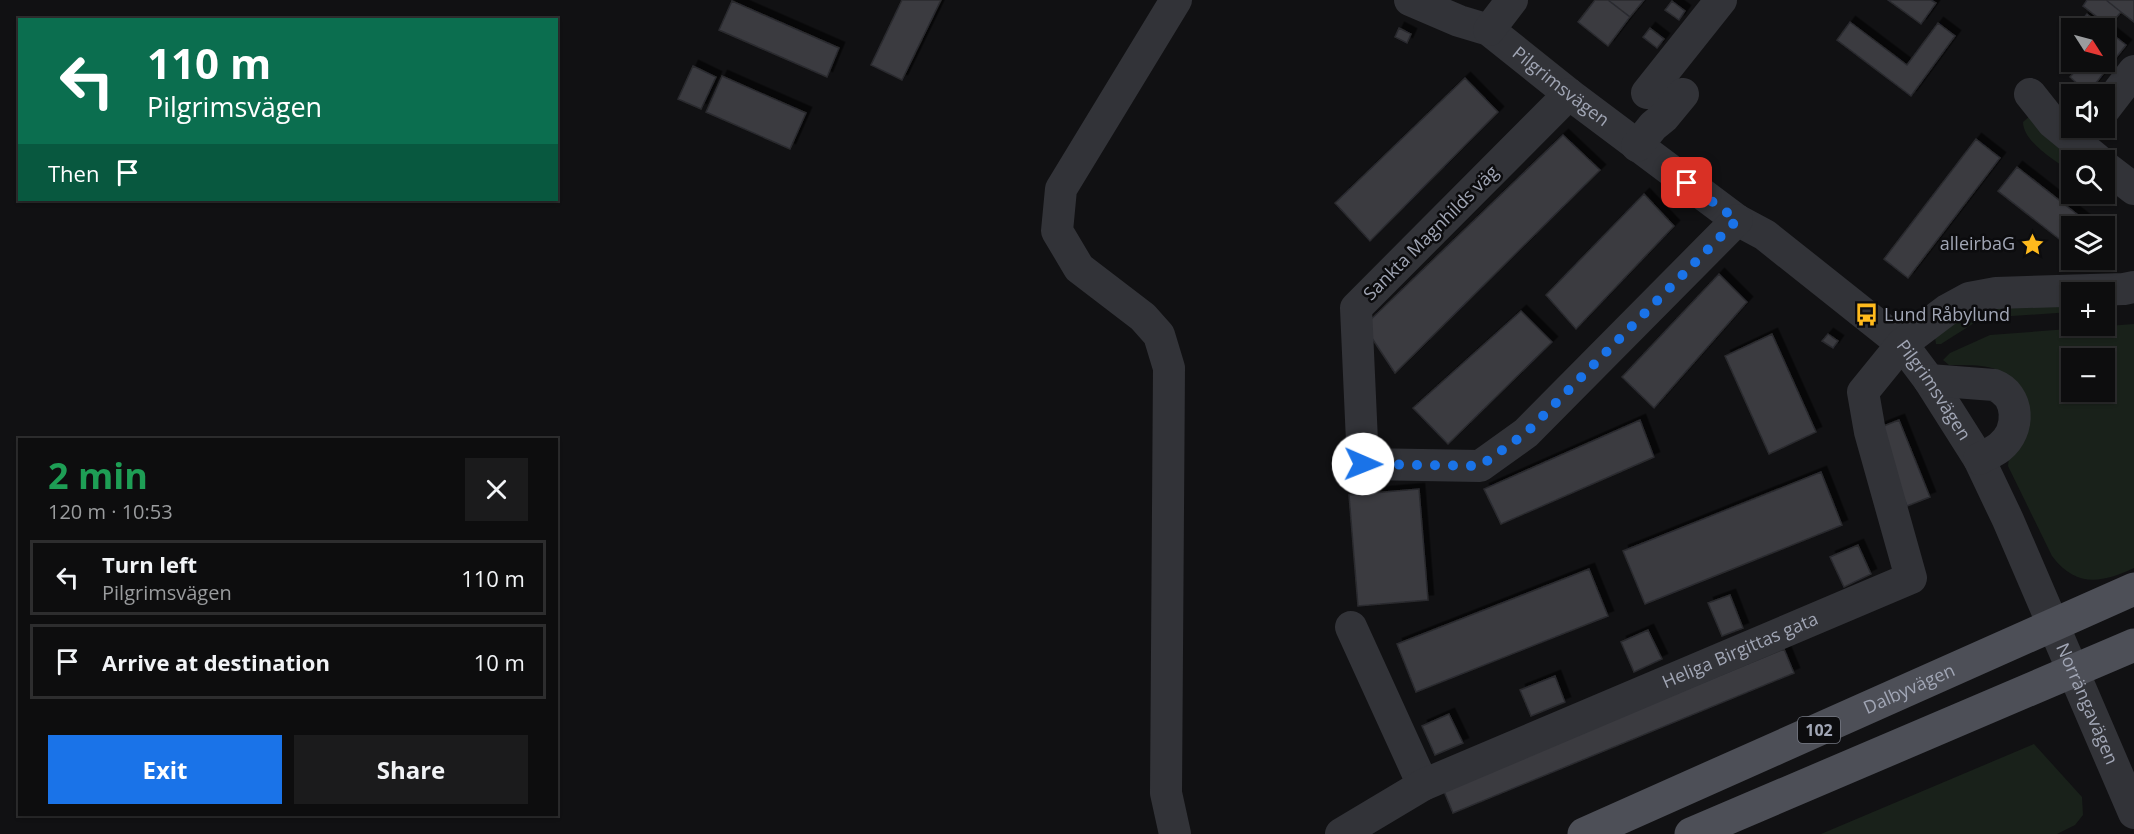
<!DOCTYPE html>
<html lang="en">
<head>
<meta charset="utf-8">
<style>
	:root { --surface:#0d0d0e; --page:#1b1b1c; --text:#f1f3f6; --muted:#9a9c9e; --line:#2d2d2e; --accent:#1a73e8 }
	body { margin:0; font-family:"Open Sans",sans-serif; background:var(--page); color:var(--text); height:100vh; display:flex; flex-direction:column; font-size:22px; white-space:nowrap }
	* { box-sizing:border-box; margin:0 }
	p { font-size:20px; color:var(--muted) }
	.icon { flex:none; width:33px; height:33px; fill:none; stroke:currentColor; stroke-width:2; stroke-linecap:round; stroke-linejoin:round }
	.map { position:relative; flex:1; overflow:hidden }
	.details { position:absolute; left:18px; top:438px; width:540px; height:378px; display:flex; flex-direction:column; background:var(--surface); border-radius:0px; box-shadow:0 2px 4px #0004,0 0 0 2px var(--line) }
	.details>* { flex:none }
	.hud { position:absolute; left:18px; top:18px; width:540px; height:183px; border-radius:0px; box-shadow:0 2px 4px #0004,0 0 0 2px var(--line); background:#0b6e4f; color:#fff; overflow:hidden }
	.needle { width:39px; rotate:126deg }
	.buttons { position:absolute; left:2061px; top:18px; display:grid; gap:12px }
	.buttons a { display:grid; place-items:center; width:54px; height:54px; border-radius:0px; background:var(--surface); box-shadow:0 2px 4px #0004,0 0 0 2px var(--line); font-size:30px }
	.pin { position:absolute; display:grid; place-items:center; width:51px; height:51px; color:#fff; margin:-26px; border-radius:12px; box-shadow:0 3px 9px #0006 }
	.me { position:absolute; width:66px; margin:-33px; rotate:91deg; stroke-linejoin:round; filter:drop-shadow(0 0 4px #0008) }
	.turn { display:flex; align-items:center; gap:21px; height:126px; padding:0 30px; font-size:27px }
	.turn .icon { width:78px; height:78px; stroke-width:2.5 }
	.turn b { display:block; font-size:42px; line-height:51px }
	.then { display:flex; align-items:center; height:57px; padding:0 30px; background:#0003; gap:12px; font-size:22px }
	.round { display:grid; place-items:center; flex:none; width:63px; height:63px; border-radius:0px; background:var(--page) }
	.overview { display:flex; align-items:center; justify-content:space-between; height:102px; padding:0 30px }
	h1 { font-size:36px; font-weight:700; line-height:45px; color:#1e9e55 }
	.primary-button { display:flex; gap:12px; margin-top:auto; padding:12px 30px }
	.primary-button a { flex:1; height:69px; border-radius:0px; background:var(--accent); color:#fff; font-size:24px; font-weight:700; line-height:69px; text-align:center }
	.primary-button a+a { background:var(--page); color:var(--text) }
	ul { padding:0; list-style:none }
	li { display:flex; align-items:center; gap:18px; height:75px; margin:0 12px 9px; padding:0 18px; border:3px solid var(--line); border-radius:0px }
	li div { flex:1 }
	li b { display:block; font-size:22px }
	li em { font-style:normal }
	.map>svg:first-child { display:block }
	.green { fill:#19211a; fill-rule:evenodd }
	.building { fill:#3a3b41; stroke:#2b2b2f; stroke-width:1.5; filter:url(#shadow) }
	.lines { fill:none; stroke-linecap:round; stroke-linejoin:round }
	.minor { stroke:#323338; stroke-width:32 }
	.major { stroke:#4d4f57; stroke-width:33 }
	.route { stroke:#1a73e8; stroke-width:10; stroke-dasharray:0 18 }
	.labels { text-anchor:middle; stroke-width:5; stroke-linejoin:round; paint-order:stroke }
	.shield { fill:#0c0c0e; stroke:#747883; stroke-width:1.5 }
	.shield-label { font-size:16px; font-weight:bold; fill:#a1a6b5 }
	.street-label { font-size:18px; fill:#a1a6b5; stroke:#0c0c0e }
	.poi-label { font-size:18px; fill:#a1a6b5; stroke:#0c0c0e; text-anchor:end }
</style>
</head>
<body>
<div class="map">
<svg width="2134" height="834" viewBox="0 0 2134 834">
	<defs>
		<filter id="shadow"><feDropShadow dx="5.5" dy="-5.5" stdDeviation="0" flood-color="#0009"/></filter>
	</defs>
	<rect width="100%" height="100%" fill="#111113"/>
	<path class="green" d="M 2030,116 L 2077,160 L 2072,160 L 2071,172 C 2056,161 2023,142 2023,122 Z
		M 2071,303 L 2071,312 L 1982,318 L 1941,344 L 1936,344 L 1935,338 L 1967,309 Z
		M 2134,324 L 2134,568 C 2102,583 2076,588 2052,556 L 2008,466 L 2017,383 C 1994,362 1977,366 1949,365 L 1943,360 L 1950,353 L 1990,335 ZM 2072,358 L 2104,358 L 2104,392 L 2072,392 Z
		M 2034,744 L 2082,797 L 2083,815 L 2075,825 L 2057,834 L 1821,834 Z"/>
	<path class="building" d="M 902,0 L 941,0 L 902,80 L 871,65 Z
		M 1595,0 L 1608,0 L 1630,17 L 1608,46 L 1578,22 Z
		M 1608,0 L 1644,0 L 1630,17 Z
		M 1888,0 L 1931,0 L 1936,3 L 1921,24 Z
		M 2087,0 L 2106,0 L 2121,12 L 2109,26 L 2083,6 Z
		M 2106,0 L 2134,0 L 2134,22 L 2121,12 Z
		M 732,1 L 839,48 L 827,77 L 719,30 Z
		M 1672,1 L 1685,11 L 1679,20 L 1665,10 Z
		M 2087,14 L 2126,45 L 2088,93 L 2070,77 L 2083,62 L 2104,62 L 2104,28 L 2075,28 Z
		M 1850,22 L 1907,65 L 1938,23 L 1955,36 L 1911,96 L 1837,40 Z
		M 1399,28 L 1411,34 L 1407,43 L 1395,37 Z
		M 1650,28 L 1664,39 L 1657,48 L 1643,37 Z
		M 693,66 L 716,77 L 701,109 L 678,99 Z
		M 722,76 L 806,113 L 790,149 L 706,112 Z
		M 1465,78 L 1498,112 L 1370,241 L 1335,203 Z
		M 1563,135 L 1600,170 L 1395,373 L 1364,326 Z
		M 1976,139 L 2000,158 L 1908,278 L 1884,259 Z
		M 2017,167 L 2092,226 L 2072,226 L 2072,249 L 1998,191 Z
		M 1644,194 L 1674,226 L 1576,329 L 1546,295 Z
		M 1719,274 L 1747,302 L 1654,408 L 1622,377 Z
		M 1521,311 L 1552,342 L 1448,444 L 1413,408 Z
		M 1772,334 L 1816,432 L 1769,454 L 1725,356 Z
		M 1828,334 L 1838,341 L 1833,348 L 1822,341 Z
		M 1640,420 L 1654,457 L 1501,524 L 1484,489 Z
		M 1899,420 L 1930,497 L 1907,506 L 1876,429 Z
		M 1821,472 L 1842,525 L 1645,604 L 1623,551 Z
		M 1419,489 L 1428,600 L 1358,606 L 1349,495 Z
		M 1858,545 L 1871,574 L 1844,587 L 1830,557 Z
		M 1589,569 L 1608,616 L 1416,692 L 1397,644 Z
		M 1730,595 L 1743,628 L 1722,636 L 1708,603 Z
		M 1648,630 L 1662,659 L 1634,672 L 1621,642 Z
		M 1784,649 L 1794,673 L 1453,813 L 1443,789 Z
		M 1555,676 L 1565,702 L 1531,716 L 1520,690 Z
		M 1449,714 L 1463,743 L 1435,755 L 1422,726 Z"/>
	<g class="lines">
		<g class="minor">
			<path id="s1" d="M 1410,0 L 1459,21 L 1489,30 L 1569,94 L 1737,220 L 1765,235 L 1902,344 L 1929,380 L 1979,459 L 2008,520 L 2134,813"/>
			<path d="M 1489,30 L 1512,0"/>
			<path d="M 1647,93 L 1721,0"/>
			<path d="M 1569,94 L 1356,308 L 1363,464 L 1480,466 L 1526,433 L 1737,220"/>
			<path d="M 2030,94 L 2053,123 L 2098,160"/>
			<path d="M 2104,110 L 2134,71"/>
			<path d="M 1637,146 L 1653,126 L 1664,117 L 1683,94"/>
			<path d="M 2104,166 L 2134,189"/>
			<path d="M 1929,380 L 1994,385 C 2020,395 2021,430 2000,447 C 1994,452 1986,455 1979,459"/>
			<path d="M 1351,627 L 1423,785"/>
			<path d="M 1175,834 L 1166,793 L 1169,368 L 1159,335 L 1143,317 L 1079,268 L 1057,231 L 1061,189 L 1176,0"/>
			<path id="s2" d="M 1341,834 L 1423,785 L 1911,578 L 1870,432 L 1863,392 L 1902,344 L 1947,310 L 1969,298 L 1996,293 L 2124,289 L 2134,287"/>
		</g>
		<g class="major">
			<path id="s3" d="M 1584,834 L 2134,589"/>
			<path d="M 1691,834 L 2134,645"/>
		</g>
	</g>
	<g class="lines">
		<path class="route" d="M 1363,464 L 1480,466 L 1526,433 L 1737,220 L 1687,183"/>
	</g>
	<defs>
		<symbol id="sight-bare" viewBox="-9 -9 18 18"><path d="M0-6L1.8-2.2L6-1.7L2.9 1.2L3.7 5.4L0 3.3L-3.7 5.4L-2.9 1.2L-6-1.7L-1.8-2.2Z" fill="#ffba1d" stroke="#0c0c0e" stroke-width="2.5" paint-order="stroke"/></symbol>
		<symbol id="bus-bare" viewBox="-9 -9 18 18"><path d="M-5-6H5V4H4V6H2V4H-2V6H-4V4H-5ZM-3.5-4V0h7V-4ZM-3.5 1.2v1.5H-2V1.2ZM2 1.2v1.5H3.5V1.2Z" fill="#ffba1d" stroke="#0c0c0e" stroke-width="2.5" paint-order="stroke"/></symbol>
	</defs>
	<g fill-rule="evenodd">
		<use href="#sight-bare" x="2016" y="228" width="33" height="33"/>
		<use href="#bus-bare" x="1850" y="298" width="33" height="33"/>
	</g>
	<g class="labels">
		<rect class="shield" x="1798" y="717" width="42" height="26" rx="4.5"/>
		<g class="shield-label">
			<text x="1819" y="736">102</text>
		</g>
		<g class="street-label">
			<text dy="6" stroke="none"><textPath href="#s1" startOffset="176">Pilgrimsvägen</textPath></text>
			<text transform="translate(1431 233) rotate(-45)" y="6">Sankta Magnhilds väg</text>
			<text dy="6" stroke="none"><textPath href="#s1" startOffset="660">Pilgrimsvägen</textPath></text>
			<text dy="6" stroke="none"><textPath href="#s2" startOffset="440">Heliga Birgittas gata</textPath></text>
			<text dy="6" stroke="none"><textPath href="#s3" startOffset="356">Dalbyvägen</textPath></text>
			<text dy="6" stroke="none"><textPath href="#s1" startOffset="1010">Norrängavägen</textPath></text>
		</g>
		<g class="poi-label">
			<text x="2015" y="250">alleirbaG</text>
			<text x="1884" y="321" text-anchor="start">Lund Råbylund</text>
		</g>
	</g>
</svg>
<div class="buttons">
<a><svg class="needle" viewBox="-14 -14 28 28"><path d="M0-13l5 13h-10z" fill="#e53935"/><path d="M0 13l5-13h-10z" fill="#9a9c9e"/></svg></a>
<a><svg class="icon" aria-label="sound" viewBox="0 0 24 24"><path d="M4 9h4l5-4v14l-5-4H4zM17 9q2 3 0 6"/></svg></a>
<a><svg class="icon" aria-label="search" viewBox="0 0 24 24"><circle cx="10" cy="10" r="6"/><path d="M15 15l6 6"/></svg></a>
<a><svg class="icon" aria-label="layers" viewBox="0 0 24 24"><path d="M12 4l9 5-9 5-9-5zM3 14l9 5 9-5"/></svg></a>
<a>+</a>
<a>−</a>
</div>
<div class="pin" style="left:1687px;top:183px;background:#d93025"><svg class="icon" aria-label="arrive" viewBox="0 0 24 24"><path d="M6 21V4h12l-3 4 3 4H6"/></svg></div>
<svg class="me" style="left:1363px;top:464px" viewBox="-20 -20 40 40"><circle r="19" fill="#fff"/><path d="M0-13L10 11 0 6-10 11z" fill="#1a73e8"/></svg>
<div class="hud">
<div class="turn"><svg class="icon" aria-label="left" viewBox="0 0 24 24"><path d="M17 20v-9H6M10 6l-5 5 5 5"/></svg><div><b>110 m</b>Pilgrimsvägen</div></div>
<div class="then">Then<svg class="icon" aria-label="arrive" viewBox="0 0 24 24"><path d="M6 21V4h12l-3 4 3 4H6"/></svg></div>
</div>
<section class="details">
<div class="overview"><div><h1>2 min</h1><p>120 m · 10:53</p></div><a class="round"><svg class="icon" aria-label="close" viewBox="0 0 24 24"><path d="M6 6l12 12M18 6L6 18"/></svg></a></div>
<ul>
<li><svg class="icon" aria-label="left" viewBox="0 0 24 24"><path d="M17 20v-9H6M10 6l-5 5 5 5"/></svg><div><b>Turn left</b><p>Pilgrimsvägen</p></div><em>110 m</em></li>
<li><svg class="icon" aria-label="arrive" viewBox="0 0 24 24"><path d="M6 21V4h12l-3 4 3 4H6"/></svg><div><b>Arrive at destination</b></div><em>10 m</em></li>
</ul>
<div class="primary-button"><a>Exit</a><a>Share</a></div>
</section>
</div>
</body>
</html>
